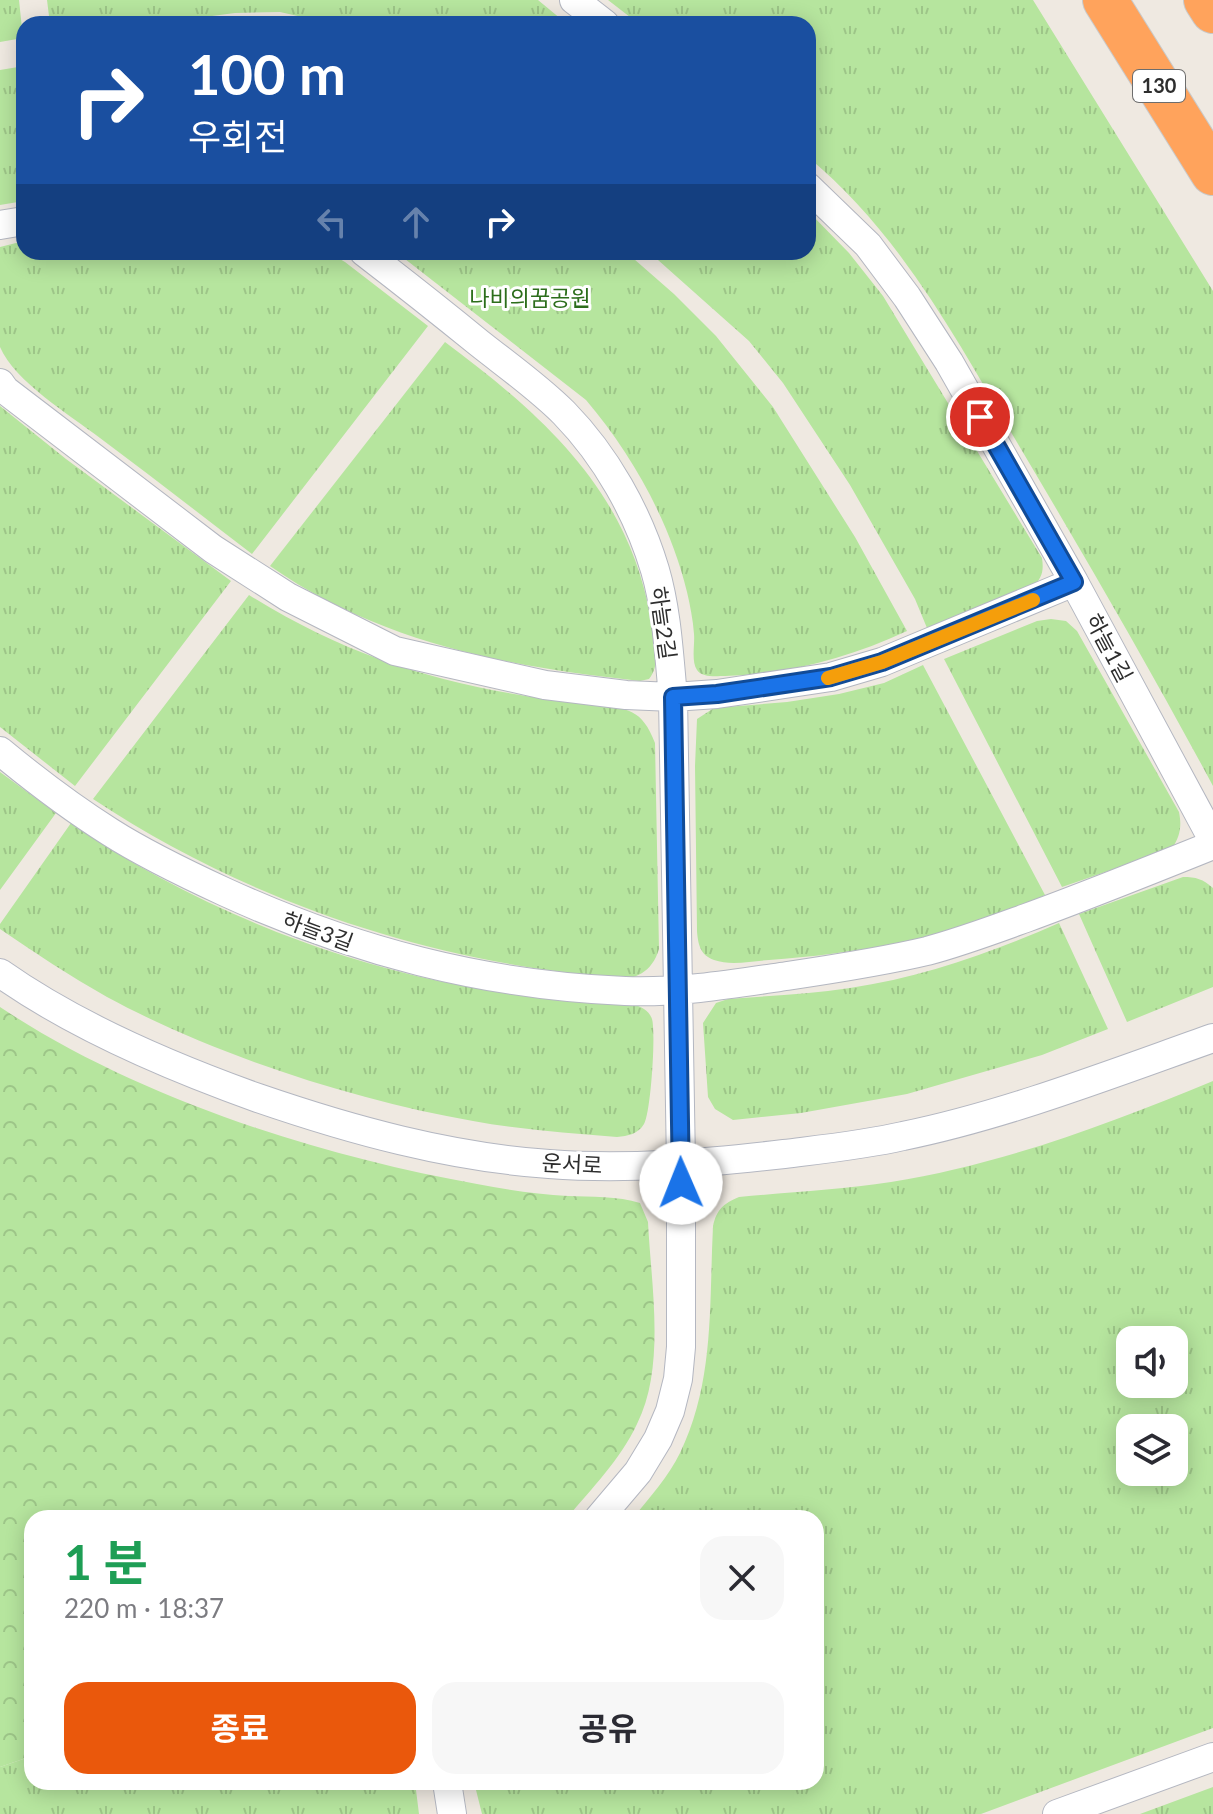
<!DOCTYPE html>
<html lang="ko">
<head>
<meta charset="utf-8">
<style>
	:root { --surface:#fff; --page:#f7f7f7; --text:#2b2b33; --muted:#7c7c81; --accent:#ea580c }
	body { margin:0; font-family:Lato,"Noto Sans KR",sans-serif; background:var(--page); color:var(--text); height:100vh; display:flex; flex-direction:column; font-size:30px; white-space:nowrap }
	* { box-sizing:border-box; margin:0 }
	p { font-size:26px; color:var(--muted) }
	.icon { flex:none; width:44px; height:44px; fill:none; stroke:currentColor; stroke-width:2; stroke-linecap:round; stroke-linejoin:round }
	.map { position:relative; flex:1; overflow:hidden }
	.side { position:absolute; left:24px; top:1510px; width:800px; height:280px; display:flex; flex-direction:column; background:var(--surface); border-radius:24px; box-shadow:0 4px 20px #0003 }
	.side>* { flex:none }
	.hud { position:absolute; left:16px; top:16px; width:800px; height:244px; border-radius:24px; box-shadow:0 4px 20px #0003; background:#1a4fa0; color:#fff; overflow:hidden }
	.tools { position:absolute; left:1116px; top:1326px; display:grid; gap:16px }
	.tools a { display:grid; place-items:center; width:72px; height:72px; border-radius:16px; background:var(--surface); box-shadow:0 4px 20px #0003; font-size:40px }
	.pin { position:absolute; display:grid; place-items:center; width:68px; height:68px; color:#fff; margin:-34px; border:4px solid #fff; border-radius:50%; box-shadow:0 2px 8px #0007 }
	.me { position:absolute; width:88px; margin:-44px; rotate:359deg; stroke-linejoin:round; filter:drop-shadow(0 0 6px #0008) }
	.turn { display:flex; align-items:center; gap:28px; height:168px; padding:0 40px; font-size:36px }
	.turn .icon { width:104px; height:104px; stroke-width:2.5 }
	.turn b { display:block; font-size:56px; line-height:68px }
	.lanes { display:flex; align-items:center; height:76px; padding:0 40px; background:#0003; justify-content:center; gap:40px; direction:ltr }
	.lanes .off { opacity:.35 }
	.round { display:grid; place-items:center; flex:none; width:84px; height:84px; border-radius:24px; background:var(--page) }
	.summary { display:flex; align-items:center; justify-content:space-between; height:136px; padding:0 40px }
	h1 { font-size:48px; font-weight:700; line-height:60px; color:#1e9e55 }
	.primary-button { display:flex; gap:16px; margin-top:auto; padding:16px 40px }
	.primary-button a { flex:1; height:92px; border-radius:24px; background:var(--accent); color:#fff; font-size:32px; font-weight:700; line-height:92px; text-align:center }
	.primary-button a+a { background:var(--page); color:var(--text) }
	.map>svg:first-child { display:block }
	.grass { fill:url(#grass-tufts); fill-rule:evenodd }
	.forest { fill:url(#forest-crowns) }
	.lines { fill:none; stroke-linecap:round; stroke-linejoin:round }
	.minor-casing { stroke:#b4b7c1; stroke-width:30 }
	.motorway-casing { stroke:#c9c9c9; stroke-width:46 }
	.minor { stroke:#fff; stroke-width:28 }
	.motorway { stroke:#ffa35c; stroke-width:44 }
	.route-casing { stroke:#114b97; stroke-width:20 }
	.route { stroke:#1a73e8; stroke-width:14 }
	.slow { stroke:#f59e0b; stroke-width:14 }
	.labels { text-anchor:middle; stroke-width:6; stroke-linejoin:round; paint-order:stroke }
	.shield { fill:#fff; stroke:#6d6d6d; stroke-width:2 }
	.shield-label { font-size:20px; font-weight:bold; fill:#2e2e2e }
	.park-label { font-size:22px; fill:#2c6e1b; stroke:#fff }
	.street-label { font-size:22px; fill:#2e2e2e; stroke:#fff }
</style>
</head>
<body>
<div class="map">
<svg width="1213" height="1814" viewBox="0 0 1213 1814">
	<defs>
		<pattern id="grass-tufts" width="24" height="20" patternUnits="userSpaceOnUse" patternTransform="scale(2)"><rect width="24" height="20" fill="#b6e59e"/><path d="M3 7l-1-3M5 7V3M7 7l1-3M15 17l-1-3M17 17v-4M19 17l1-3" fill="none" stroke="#9dc588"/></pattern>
		<pattern id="forest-crowns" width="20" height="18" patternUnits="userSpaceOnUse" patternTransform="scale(2)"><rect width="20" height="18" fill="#b6e59e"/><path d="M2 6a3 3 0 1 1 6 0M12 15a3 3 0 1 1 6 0" fill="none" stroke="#9dc588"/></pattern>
	</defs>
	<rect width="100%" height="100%" fill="#efe9e1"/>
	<path class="grass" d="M 0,0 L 19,0 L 23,38 L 0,42 Z
		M 47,0 L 538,0 L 567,24 L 333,24 L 280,12 L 235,13 L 151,24 L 50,24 Z
		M 608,0 L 1033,0 L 1213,291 L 1213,786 C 1151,670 1085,557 1018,444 C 958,342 901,234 808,157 L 808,24 L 639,24 Z
		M 24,66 L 24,201 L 0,205 L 0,70 Z
		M 808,211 L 849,253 L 883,296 L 1042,558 C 1044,572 1042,578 1032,588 L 927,628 L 915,599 L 850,485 L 783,383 L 749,341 L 649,252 L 808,252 Z
		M 24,241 L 24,252 L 328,252 L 345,262 L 428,326 L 252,554 C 201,515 151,476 100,438 C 70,415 15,382 0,347 L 0,247 Z
		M 396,252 L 626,252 L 674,294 L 716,336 L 773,407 L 855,537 L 907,631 C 849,658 789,674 725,676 C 717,676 702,678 697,670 C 691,661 695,644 694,634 C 693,620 690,605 687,592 C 670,522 632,454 586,400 Z
		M 445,342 C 544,416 629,491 651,620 C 654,638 662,663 649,679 L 640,681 C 509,667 380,643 270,566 Z
		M 0,406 L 66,459 L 231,581 L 75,786 L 0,727 Z
		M 249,595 C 361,665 464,691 594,705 C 628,708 642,709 655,743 L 659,949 C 645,996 593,976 555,971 C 391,949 230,890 93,799 Z
		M 1051,619 L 1066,621 L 1077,631 L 1179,812 C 1182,827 1180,836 1172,849 L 1062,887 L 944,659 L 1037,621 Z
		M 923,665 L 1045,895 C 961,936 862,953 769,960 C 752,961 731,966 714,960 C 700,955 698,944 697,931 L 695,766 L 697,719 L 714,708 L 787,702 L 839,694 L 884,683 Z
		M 0,772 L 56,813 L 0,890 Z
		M 71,823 C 181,899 309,953 439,981 C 503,994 569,998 633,1004 C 641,1007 649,1010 652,1019 C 656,1032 651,1112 644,1124 C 638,1134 628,1136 617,1137 C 569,1133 521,1130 473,1121 C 354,1100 214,1055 107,997 C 70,976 35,953 0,929 L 0,924 Z
		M 1183,877 C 1196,877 1203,879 1213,888 L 1213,987 L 1127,1022 L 1079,914 Z
		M 1059,923 L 1108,1029 L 1042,1055 L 907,1094 L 801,1113 L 733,1120 L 715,1109 L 708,1097 L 703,1023 L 716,1003 L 728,999 C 769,996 809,994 850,988 C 923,977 993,952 1059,923 Z
		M 1213,1081 L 1213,1728 L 981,1814 L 482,1814 L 474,1782 L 816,1782 L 816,1518 L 633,1518 C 649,1498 669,1476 680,1453 C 715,1381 709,1303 713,1226 C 717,1209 723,1204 739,1197 C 789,1192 841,1190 891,1182 C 1003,1164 1109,1124 1213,1081 ZM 1130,1340 L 1174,1340 L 1174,1384 L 1130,1384 ZM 1130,1428 L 1174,1428 L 1174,1472 L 1130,1472 Z
		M 32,1756 L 32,1782 L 415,1782 L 419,1814 L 0,1814 L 0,1767 Z
		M 1213,1787 L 1213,1814 L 1140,1814 Z"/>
	<path class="forest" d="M 0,1007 C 137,1098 316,1155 477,1184 C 507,1190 538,1194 568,1196 C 591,1197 618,1196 640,1203 L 648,1222 C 651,1285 666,1366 637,1424 C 620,1460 592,1488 567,1518 L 32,1518 L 32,1756 L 0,1767 Z"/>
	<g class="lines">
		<defs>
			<path id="minor" d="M 574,0 L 605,24
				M 808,187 L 868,245 L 907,297 L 949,362 L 1074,582 L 1213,840
				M 0,225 L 24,221
				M 364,252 C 403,282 441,312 479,343 C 508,366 538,387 564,413 C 606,456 638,513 655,570 C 667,611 669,655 673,697 L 681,1164 L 681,1347 L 678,1379 L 670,1411 L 658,1439 L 638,1472 L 599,1518
				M 0,383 L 5,390 L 213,549 L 288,597 L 395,651 L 545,685 L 626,695 L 673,697 L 717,694 L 831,677 L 882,662 L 1074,582
				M 0,751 C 35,780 72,808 110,832 C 146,855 186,874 225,892 C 354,951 483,985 625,991 C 679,993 733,984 787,976 C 834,969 881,962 927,951 C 961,942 993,930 1026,918 C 1089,895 1151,870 1213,845
				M 0,973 C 75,1026 171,1067 258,1098 C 351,1130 449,1157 549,1164 C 627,1170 706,1163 784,1154 C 824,1149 864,1145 903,1136 C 1006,1115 1114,1073 1213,1038
				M 447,1782 L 452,1814
				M 1057,1814 L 1213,1757"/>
			<path id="motorway" d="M 1105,0 L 1213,173
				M 1206,0 L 1213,11"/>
		</defs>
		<use href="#minor" class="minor-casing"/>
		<use href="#motorway" class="motorway-casing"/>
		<use href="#minor" class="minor"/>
		<use href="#motorway" class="motorway"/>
	</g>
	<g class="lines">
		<defs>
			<path id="route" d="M 681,1183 L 673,697 L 717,694 L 831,677 L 882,662 L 1074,582 L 980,417"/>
		</defs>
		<use href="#route" class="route-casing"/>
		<use href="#route" class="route"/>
		<path class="slow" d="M 828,678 L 882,662 L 1033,600"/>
	</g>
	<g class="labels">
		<rect class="shield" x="1133" y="70" width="52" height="32" rx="6"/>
		<g class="shield-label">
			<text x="1159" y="93">130</text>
		</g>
		<g class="park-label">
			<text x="530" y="306">나비의꿈공원</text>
		</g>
		<g class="street-label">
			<text transform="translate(663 623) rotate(82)" y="8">하늘2길</text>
			<text transform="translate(1109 648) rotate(62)" y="8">하늘1길</text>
			<text transform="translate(318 931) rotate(20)" y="8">하늘3길</text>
			<text transform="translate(572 1164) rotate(3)" y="8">운서로</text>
		</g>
	</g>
</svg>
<div class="tools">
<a><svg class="icon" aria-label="sound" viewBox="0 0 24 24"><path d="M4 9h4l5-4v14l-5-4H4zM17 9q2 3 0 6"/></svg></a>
<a><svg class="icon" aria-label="layers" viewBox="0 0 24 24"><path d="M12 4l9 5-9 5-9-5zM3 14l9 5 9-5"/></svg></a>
</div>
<div class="pin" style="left:980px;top:417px;background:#d93025"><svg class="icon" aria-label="arrive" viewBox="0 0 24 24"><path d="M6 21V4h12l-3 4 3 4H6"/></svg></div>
<svg class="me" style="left:681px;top:1183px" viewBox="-20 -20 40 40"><circle r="19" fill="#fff"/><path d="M0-13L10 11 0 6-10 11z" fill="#1a73e8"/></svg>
<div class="hud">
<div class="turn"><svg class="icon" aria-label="right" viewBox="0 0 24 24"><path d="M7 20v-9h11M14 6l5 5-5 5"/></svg><div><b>100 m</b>우회전</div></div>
<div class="lanes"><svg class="icon off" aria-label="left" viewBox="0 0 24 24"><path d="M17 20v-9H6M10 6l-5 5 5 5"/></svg><svg class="icon off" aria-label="ahead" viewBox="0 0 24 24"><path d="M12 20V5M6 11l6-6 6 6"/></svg><svg class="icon" aria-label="right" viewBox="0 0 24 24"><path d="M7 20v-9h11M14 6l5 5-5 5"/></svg></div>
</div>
<section class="side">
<div class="summary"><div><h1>1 분</h1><p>220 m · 18:37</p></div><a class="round"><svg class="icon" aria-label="close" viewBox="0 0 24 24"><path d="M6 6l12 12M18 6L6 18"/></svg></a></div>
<div class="primary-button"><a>종료</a><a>공유</a></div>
</section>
</div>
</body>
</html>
